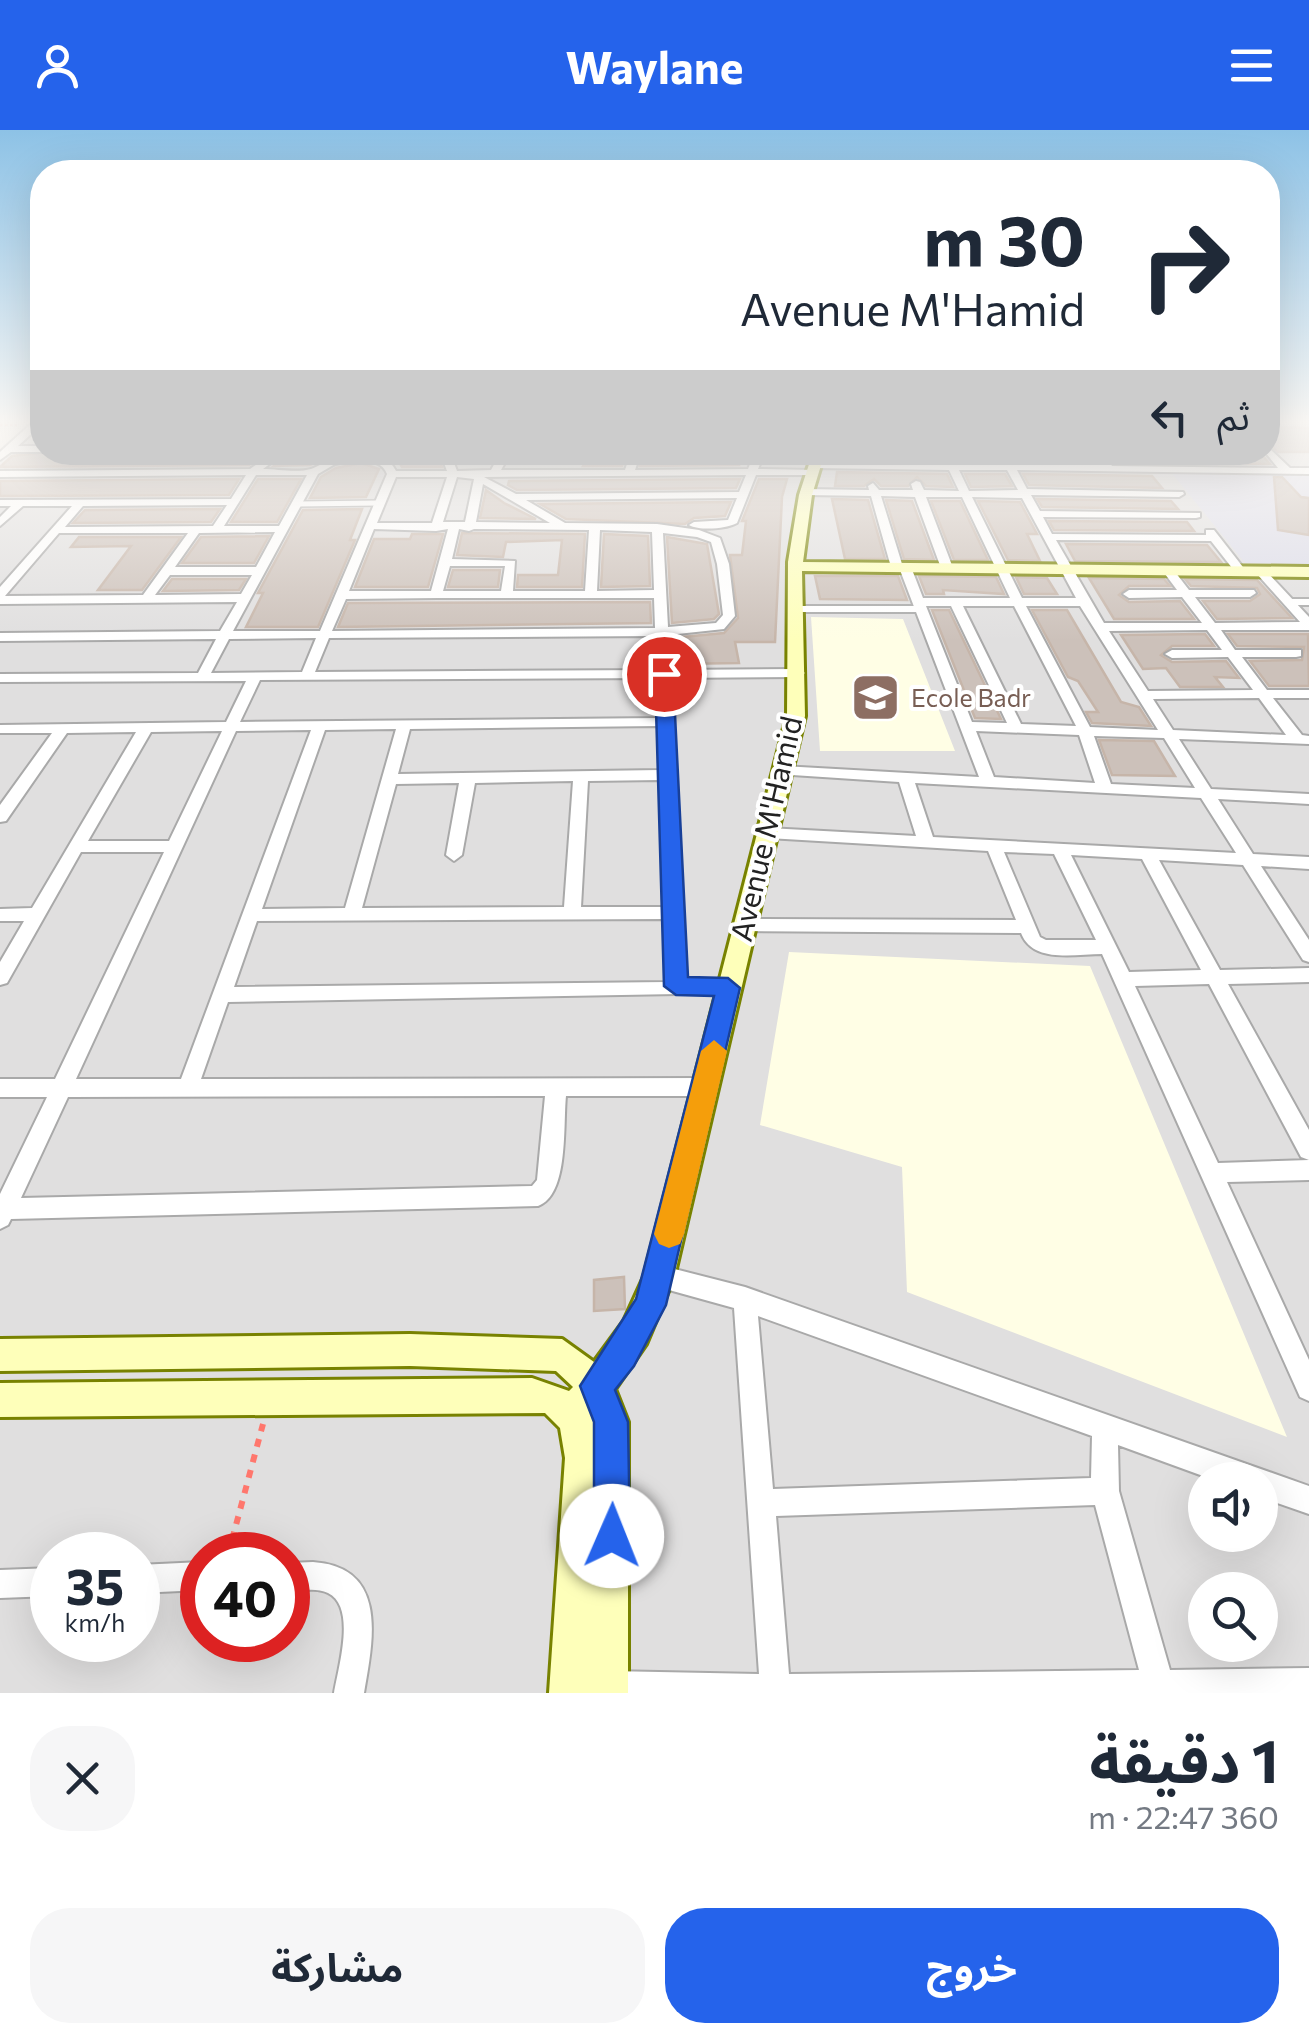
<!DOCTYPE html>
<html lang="ar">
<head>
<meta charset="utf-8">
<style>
	:root { --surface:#fff; --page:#f6f6f7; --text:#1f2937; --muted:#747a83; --accent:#2563eb }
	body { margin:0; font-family:Commissioner,"Noto Sans Arabic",sans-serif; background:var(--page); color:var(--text); direction:rtl; height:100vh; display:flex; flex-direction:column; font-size:38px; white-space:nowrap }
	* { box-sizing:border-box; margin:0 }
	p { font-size:32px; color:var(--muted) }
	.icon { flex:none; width:55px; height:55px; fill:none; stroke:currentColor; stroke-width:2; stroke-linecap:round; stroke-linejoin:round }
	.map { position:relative; height:1563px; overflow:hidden; direction:ltr }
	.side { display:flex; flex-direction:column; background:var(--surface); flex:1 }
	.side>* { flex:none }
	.guide { position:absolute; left:30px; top:30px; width:1250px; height:305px; border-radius:40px; box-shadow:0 10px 40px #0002; direction:rtl; background:#fff; color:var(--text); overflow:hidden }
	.tools { position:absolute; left:1188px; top:1332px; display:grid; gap:20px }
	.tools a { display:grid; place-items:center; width:90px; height:90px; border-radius:50%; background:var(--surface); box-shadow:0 10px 40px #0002; font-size:50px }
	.speed { position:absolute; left:30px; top:1402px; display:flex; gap:20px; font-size:50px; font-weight:700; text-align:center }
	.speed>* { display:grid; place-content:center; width:130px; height:130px; border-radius:50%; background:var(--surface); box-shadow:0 10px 40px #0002; line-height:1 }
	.speed small { font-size:25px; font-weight:400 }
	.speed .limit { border:15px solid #d22; background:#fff; color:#111 }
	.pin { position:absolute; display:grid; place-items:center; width:85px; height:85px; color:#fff; margin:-42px; border:5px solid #fff; border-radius:50%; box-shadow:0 2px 10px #0007 }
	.me { position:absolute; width:110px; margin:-55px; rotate:1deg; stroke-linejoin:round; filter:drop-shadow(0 0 8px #0008) }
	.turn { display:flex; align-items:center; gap:35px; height:210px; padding:0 30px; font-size:45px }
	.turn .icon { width:130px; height:130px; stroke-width:2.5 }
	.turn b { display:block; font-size:70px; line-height:85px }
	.then { display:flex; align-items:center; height:95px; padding:0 30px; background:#0003; gap:20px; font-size:38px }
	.round { display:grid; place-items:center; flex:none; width:105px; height:105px; border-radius:40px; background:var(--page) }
	.overview { display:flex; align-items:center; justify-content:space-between; height:170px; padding:0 30px }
	h1 { font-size:60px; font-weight:700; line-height:75px }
	.button { display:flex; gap:20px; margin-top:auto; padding:20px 30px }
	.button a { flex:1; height:115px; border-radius:40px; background:var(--accent); color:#fff; font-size:40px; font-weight:700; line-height:115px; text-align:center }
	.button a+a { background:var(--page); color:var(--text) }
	header { display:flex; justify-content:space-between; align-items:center; height:130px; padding:0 30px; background:var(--accent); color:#fff; font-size:45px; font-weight:700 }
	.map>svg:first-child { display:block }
	.residential { fill:#e0dfdf; fill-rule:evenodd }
	.education { fill:#fffee5 }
	.plaza { fill:#dcdce9 }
	.building { fill:#ccc1ba; stroke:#c6b5a9; stroke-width:2.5 }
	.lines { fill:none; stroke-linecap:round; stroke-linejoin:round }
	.lane-far1-casing { stroke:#a9a9a9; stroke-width:8 }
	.lane-casing { stroke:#a9a9a9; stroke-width:10 }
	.street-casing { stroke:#a9a9a9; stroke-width:4 }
	.secondary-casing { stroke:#788200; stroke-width:6 }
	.path-far1 { stroke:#ff776d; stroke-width:2.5; stroke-dasharray:2.5 2.5; stroke-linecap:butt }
	.path { stroke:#ff776d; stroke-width:6; stroke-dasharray:8 8; stroke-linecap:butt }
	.lane-far1 { stroke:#fff; stroke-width:5 }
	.lane { stroke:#fff; stroke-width:6 }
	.street { fill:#fff; fill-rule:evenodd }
	.secondary { fill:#feffba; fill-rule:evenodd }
	.route { fill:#2563eb; stroke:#184099; stroke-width:2.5 }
	.slow { fill:#f59e0b }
	.labels { text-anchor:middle; stroke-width:8; stroke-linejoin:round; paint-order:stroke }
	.far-education-label { font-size:25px; fill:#785e54; stroke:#fff; text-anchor:start }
	.street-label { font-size:30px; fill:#222; stroke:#fff }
</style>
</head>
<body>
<header><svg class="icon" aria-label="menu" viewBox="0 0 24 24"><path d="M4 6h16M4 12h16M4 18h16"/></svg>Waylane<svg class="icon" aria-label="person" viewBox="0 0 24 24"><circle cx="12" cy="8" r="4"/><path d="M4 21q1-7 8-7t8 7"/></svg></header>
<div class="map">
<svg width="1309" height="1563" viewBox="0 0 1309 1563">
	<rect width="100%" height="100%" fill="#f3efe8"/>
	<path class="residential" d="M 35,292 L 42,292 L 42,322 L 1268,322 L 1268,292 L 1309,292 L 1309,1563 L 0,1563 L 0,323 ZM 1205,1350 L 1260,1350 L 1260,1405 L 1205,1405 ZM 52,1425 L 138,1425 L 138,1510 L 52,1510 ZM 202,1425 L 288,1425 L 288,1510 L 202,1510 ZM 1205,1460 L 1260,1460 L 1260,1515 L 1205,1515 Z"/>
	<path class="education" d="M 811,487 L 903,489 L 955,621 L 820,621 Z
		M 789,822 L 1090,836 L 1287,1307 L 907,1162 L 902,1037 L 760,995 Z"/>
	<path class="plaza" d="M 1170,341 L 1309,344 L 1309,434 L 1245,433 Z"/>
	<path class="building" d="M 1268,297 L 1309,298 L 1309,322 L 1278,322 L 1268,313 Z
		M 46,322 L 201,322 L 195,331 L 267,322 L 249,335 L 0,337 L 12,326 Z
		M 290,322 L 337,322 L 310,335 L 274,336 Z
		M 393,322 L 436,322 L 442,337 L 402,337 Z
		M 590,322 L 627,322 L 622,336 L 583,336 Z
		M 644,322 L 736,322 L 739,335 L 640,336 Z
		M 894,322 L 994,322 L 997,330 L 894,330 Z
		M 1012,322 L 1090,322 L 1095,331 L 1016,330 Z
		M 1108,322 L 1259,322 L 1270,334 L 1114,332 Z
		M 361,333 L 379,339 L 366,367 L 310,368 L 321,347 L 336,338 Z
		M 837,342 L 947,344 L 953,357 L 926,356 L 917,347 L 908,356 L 881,356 L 874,349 L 864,356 L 835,356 Z
		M 965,344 L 1005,344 L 1012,356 L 971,357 Z
		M 1023,344 L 1152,346 L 1162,358 L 1029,355 Z
		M 1274,347 L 1282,347 L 1301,367 L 1309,368 L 1309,405 L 1278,400 Z
		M 239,349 L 229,365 L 0,366 L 0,351 Z
		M 258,349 L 301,349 L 277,392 L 231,392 Z
		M 740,349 L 736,358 L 517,360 L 508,355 L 509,351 Z
		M 759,349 L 787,349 L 782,367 L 775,512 L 735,512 L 739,533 L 673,534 L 672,508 L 724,503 L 738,488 L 730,425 L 742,425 L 746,391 L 742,391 Z
		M 486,360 L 504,373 L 536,389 L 480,388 Z
		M 832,369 L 868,370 L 885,429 L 845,429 Z
		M 1037,369 L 1171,371 L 1178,379 L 1042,377 Z
		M 886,370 L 912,371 L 934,430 L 904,429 Z
		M 931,371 L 960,371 L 988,430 L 954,430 Z
		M 978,371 L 1020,372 L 1037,404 L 1027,404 L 1040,431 L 1008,430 Z
		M 731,372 L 725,386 L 694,388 L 685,394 L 566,389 L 540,374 Z
		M 220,379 L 211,392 L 73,393 L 85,380 Z
		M 362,379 L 350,410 L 355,410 L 318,497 L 246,497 L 263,463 L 258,463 L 303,380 Z
		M 1049,391 L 1187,392 L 1194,401 L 1054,400 Z
		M 462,403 L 585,404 L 582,457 L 517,457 L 518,445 L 558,445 L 562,410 L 506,412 L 503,427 L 457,425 Z
		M 412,404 L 443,404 L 428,457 L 355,457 L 374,409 L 410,409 Z
		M 604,404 L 648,406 L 650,456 L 601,457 Z
		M 269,406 L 254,433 L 182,433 L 201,407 Z
		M 79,407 L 181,407 L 142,460 L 98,460 L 131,416 L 71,417 Z
		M 667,407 L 707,414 L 719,484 L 714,489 L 672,493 Z
		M 1066,414 L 1207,415 L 1221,432 L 1075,431 Z
		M 453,440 L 500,440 L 498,457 L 448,457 Z
		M 815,446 L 898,446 L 907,470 L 820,469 Z
		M 919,446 L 996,447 L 1004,464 L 943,460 L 944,464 L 926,464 Z
		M 1016,447 L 1047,448 L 1057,464 L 1024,464 Z
		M 1089,448 L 1164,449 L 1170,456 L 1129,456 L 1119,465 L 1129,472 L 1180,471 L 1194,489 L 1114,489 Z
		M 172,449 L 246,449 L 239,460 L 163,461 Z
		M 1185,449 L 1257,450 L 1292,488 L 1217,489 L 1203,471 L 1250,471 L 1260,464 L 1257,458 L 1191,456 Z
		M 650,472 L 651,493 L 338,497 L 348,473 Z
		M 932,480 L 949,480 L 1001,589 L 975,588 Z
		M 1032,480 L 1067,480 L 1121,572 L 1139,577 L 1151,596 L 1092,593 L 1086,582 L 1098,582 L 1078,551 L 1068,547 Z
		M 1205,504 L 1214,516 L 1172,516 L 1161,525 L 1172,532 L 1226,531 L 1239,548 L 1215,547 L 1223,557 L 1180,557 L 1166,538 L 1143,539 L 1121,505 Z
		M 1228,504 L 1308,504 L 1309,556 L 1269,556 L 1250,531 L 1302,530 L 1304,517 L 1237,516 Z
		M 1099,610 L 1154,611 L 1175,646 L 1112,645 Z
		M 624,1147 L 625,1179 L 594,1181 L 594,1150 Z"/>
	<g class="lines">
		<defs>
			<path id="lane-far1" d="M 297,374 L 379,373"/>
			<path id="lane" d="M 1289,472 L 1309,472
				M 794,479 L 921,479"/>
			<path id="street" d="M 33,292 L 42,294 L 18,316 L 42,316 L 42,322 L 11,322 L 0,330 L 0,322 Z
				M 1268,317 L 1290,338 L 1309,338 L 1309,344 L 1017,340 L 1027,359 L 1183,362 L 1184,364 L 1179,367 L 1031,365 L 1040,381 L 1200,383 L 1200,387 L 1196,388 L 1043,387 L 1052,404 L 1206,405 L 1206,400 L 1214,400 L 1246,441 L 1236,443 L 1211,411 L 1056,410 L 1104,493 L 1202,493 L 1182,467 L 1129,468 L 1123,464 L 1129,460 L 1177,460 L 1162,440 L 1168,436 L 1172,438 L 1189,460 L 1254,460 L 1256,463 L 1250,467 L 1195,467 L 1215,493 L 1300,492 L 1257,444 L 1255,442 L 1261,438 L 1265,440 L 1309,487 L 1309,500 L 1221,500 L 1235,520 L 1301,520 L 1301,526 L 1296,527 L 1242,527 L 1267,560 L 1309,560 L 1309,568 L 1273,568 L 1302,605 L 1309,606 L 1309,614 L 1179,609 L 1211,659 L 1309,664 L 1309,674 L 1218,669 L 1253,724 L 1309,727 L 1309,739 L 1261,736 L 1309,810 L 1309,832 L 1303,830 L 1243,735 L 1159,730 L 1220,840 L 1309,838 L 1309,852 L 1228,854 L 1309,1000 L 1309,1030 L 1301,1027 L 1209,854 L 1135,856 L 1218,1033 L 1309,1030 L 1309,1050 L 1227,1052 L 1309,1230 L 1309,1271 L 1300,1267 L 1102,824 C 1075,824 1033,834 1021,803 L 744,801 L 735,795 L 744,789 L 1016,790 L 988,721 L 768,708 L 760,703 L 768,698 L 916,706 L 899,652 L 777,644 L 774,641 L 777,638 L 782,636 L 979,647 L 900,440 L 891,437 L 871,366 L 805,365 L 800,362 L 805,359 L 869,360 L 868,356 L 873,353 L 879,360 L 913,360 L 911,354 L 916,351 L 920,352 L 924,360 L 959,361 L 949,340 L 814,338 L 809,335 L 810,333 L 1004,334 L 997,322 L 1007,322 L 1014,334 L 1102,335 L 1093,322 L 1103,322 L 1112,336 L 1278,338 L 1265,322 L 1268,322 ZM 959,340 L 1007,340 L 1018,360 L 969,361 ZM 881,366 L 915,367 L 941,438 L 947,442 L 953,438 L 926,367 L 962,367 L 1010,468 L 923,468 L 911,437 L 902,434 ZM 972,367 L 1022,368 L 1076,468 L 1022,468 ZM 926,476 L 951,476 L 1007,593 L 972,592 ZM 963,476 L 1014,476 L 1076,596 L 1021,594 ZM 1026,476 L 1080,476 L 1158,600 L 1090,597 ZM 1207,500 L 1222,520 L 1172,520 L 1165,524 L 1172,528 L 1228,527 L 1253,560 L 1148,561 L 1109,501 ZM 1259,568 L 1286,605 L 1173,600 L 1153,569 ZM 976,601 L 1079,605 L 1095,653 L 994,647 ZM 1094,606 L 1164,608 L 1195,658 L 1111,654 ZM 915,653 L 1201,668 L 1236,723 L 933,707 ZM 1004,722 L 1054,724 L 1096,810 L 1046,810 L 1040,807 ZM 1071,725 L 1142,729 L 1201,840 L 1129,842 Z
				M 274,322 L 286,322 L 263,339 C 277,339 297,343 311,339 C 318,337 325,331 332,328 C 351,321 386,319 396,341 L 447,341 L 440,322 L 450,322 L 457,341 L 491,340 L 501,322 L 511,322 L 501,340 L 625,340 L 631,322 L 641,322 L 635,340 L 748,339 L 755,322 L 765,322 L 758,339 L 815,340 L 815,344 L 811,345 L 756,345 L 737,393 C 726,399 700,401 689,395 L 694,392 L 728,390 L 737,368 L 526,370 L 565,393 L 657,394 L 699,400 L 720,408 L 729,434 L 735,486 L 724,499 L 668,505 L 670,540 L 798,539 L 805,543 L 798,547 L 670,548 L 686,851 L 728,851 L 735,853 L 737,858 L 735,863 L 228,872 L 201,949 L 705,948 L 712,951 L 715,957 L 712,963 L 705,966 L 566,966 C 563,995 569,1065 538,1076 L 11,1089 L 8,1095 L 0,1099 L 0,1064 L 47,967 L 0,967 L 0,949 L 55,949 L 164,722 L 81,722 L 7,853 L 0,855 L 0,832 L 24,791 L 0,791 L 0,779 L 32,778 L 136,602 L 67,603 L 6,691 L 0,692 L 0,675 L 52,603 L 0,603 L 0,595 L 226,592 L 246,551 L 0,552 L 0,544 L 198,543 L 216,509 L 0,511 L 0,503 L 220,501 L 237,472 L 0,474 L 0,457 L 72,376 L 23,376 L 0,396 L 0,387 L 11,376 L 0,376 L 0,370 L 231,369 L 246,345 L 0,347 L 0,341 L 250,339 ZM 361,329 C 372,331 383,333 387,344 L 320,501 L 233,501 L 318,344 L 335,334 ZM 256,345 L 307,345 L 279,396 L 224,396 ZM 746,345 L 739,362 L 516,364 L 484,347 ZM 396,347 L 447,347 L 432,393 L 377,393 ZM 457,347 L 474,349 L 465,392 L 443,392 ZM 483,354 L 550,393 L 476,392 ZM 227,375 L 213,396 L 65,397 L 83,376 ZM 374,399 L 436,401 L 448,399 L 431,461 L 349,461 ZM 459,399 L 469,401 L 474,399 L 589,400 L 585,461 L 513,461 L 515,431 L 452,429 ZM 600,400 L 652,402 L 654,460 L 597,461 ZM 275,402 L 256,437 L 175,437 L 199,403 ZM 59,403 L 188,403 L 143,465 L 5,466 ZM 663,403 L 697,407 L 711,412 L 717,434 L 723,485 L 716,493 L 668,497 ZM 450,436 L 505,436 L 501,461 L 443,461 ZM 170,445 L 252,445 L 241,464 L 155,465 ZM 437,468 L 654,468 L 655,498 L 332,501 L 346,469 ZM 655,506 L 657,540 L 315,542 L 329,508 ZM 316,508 L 302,542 L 211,543 L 229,509 ZM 657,548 L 658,588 L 240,592 L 260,550 ZM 658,596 L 660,640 L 398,644 L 410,599 ZM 396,599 L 345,778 L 262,779 L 325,600 ZM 311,600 L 181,949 L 76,949 L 236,601 ZM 222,601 L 169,711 L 88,711 L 151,602 ZM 660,650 L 665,777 L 581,777 L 588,651 ZM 573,651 L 564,777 L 362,778 L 396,654 L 459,653 L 446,725 L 454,731 L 462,725 L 475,653 ZM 665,789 L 667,852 L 234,857 L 257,791 ZM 545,966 L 537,1050 L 532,1056 L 21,1068 L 68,967 Z
				M 659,1135 L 745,1157 L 1309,1356 L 1309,1384 L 1260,1367 L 1260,1350 L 1214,1350 L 1118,1315 L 1119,1361 L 1170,1540 L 1309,1538 L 1309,1563 L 597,1563 L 594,1556 L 598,1545 L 609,1541 L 759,1544 L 734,1178 L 651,1155 L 647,1147 L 651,1139 ZM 758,1186 L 1092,1306 L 1091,1348 L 773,1359 ZM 1095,1375 L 1139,1540 L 789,1544 L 776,1386 Z
				M 202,1432 L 202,1460 L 138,1463 L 138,1435 Z
				M 313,1432 C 389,1437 373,1511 364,1563 L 334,1563 C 338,1538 357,1477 328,1463 C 316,1457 300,1461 288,1461 L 288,1433 Z
				M 52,1438 L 52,1466 L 0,1468 L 0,1440 Z"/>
			<path id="secondary" d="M 813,322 L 825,322 L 812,365 L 803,432 L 1309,437 L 1309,447 L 802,441 L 805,586 L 674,1147 L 646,1214 L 615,1259 L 628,1292 L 628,1563 L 549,1563 L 565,1328 L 560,1298 L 545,1283 L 0,1287 L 0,1253 L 532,1248 L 569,1261 L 573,1257 L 556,1241 L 410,1236 L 0,1241 L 0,1209 L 410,1204 L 562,1209 L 594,1232 L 624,1191 L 644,1147 L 787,586 L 788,432 L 799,365 Z"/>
		</defs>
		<use href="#lane-far1" class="lane-far1-casing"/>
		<use href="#lane" class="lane-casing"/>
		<use href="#street" class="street-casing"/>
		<use href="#secondary" class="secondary-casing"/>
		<path class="path-far1" d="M 0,295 L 17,295"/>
		<path class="path" d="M 228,1425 L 263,1294"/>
		<use href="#lane-far1" class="lane-far1"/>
		<use href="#lane" class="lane"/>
		<use href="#street" class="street"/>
		<use href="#secondary" class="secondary"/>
	</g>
	<linearGradient id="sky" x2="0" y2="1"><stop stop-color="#8dc2e6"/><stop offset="0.57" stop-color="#faf8f5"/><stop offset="1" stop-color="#faf8f5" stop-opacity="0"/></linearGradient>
	<rect width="1309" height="511" fill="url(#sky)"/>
	<path class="route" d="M 664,539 L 673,544 L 688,847 L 728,848 L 740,858 L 666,1175 L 634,1236 L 615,1260 L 628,1292 L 630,1406 L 625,1418 L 612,1424 L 599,1418 L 594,1406 L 594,1292 L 580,1256 L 636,1169 L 714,866 L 676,865 L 664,856 L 655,544 Z"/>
	<path class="slow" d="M 714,910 L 727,921 L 684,1104 L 680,1114 L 669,1118 L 659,1114 L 654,1104 L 701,921 Z"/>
	<defs>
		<symbol id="school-square" viewBox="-11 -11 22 22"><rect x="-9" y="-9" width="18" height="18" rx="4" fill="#8d6e63" stroke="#fff"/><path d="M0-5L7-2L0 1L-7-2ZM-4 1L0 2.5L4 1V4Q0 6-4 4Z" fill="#fff"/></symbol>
	</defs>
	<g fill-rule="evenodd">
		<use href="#school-square" x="848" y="540" width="55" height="55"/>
	</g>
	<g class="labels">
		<g class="far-education-label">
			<text x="911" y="577">Ecole Badr</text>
		</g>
		<g class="street-label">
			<text transform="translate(767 699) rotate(-77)" y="10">Avenue M'Hamid</text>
		</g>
	</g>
</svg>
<div class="tools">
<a><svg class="icon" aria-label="sound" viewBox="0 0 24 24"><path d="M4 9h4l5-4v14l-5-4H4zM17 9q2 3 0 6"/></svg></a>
<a><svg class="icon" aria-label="search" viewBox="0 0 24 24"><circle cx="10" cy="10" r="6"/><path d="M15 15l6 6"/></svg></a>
</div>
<div class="speed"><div>35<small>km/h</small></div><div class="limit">40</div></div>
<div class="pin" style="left:664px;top:544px;background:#d93025"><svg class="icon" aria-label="arrive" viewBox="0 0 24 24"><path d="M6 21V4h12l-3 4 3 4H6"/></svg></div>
<svg class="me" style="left:612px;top:1406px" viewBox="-20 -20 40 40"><circle r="19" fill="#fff"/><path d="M0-13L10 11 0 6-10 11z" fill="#2563eb"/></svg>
<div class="guide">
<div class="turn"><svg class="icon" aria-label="right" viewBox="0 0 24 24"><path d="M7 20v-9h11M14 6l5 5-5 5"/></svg><div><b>30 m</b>Avenue M'Hamid</div></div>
<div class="then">ثم<svg class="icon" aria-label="left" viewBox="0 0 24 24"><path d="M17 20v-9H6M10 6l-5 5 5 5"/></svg></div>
</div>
</div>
<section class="side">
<div class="overview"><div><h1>1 دقيقة</h1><p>360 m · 22:47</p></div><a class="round"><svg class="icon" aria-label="close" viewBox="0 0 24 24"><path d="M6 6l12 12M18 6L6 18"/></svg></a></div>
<div class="button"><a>خروج</a><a>مشاركة</a></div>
</section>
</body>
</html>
